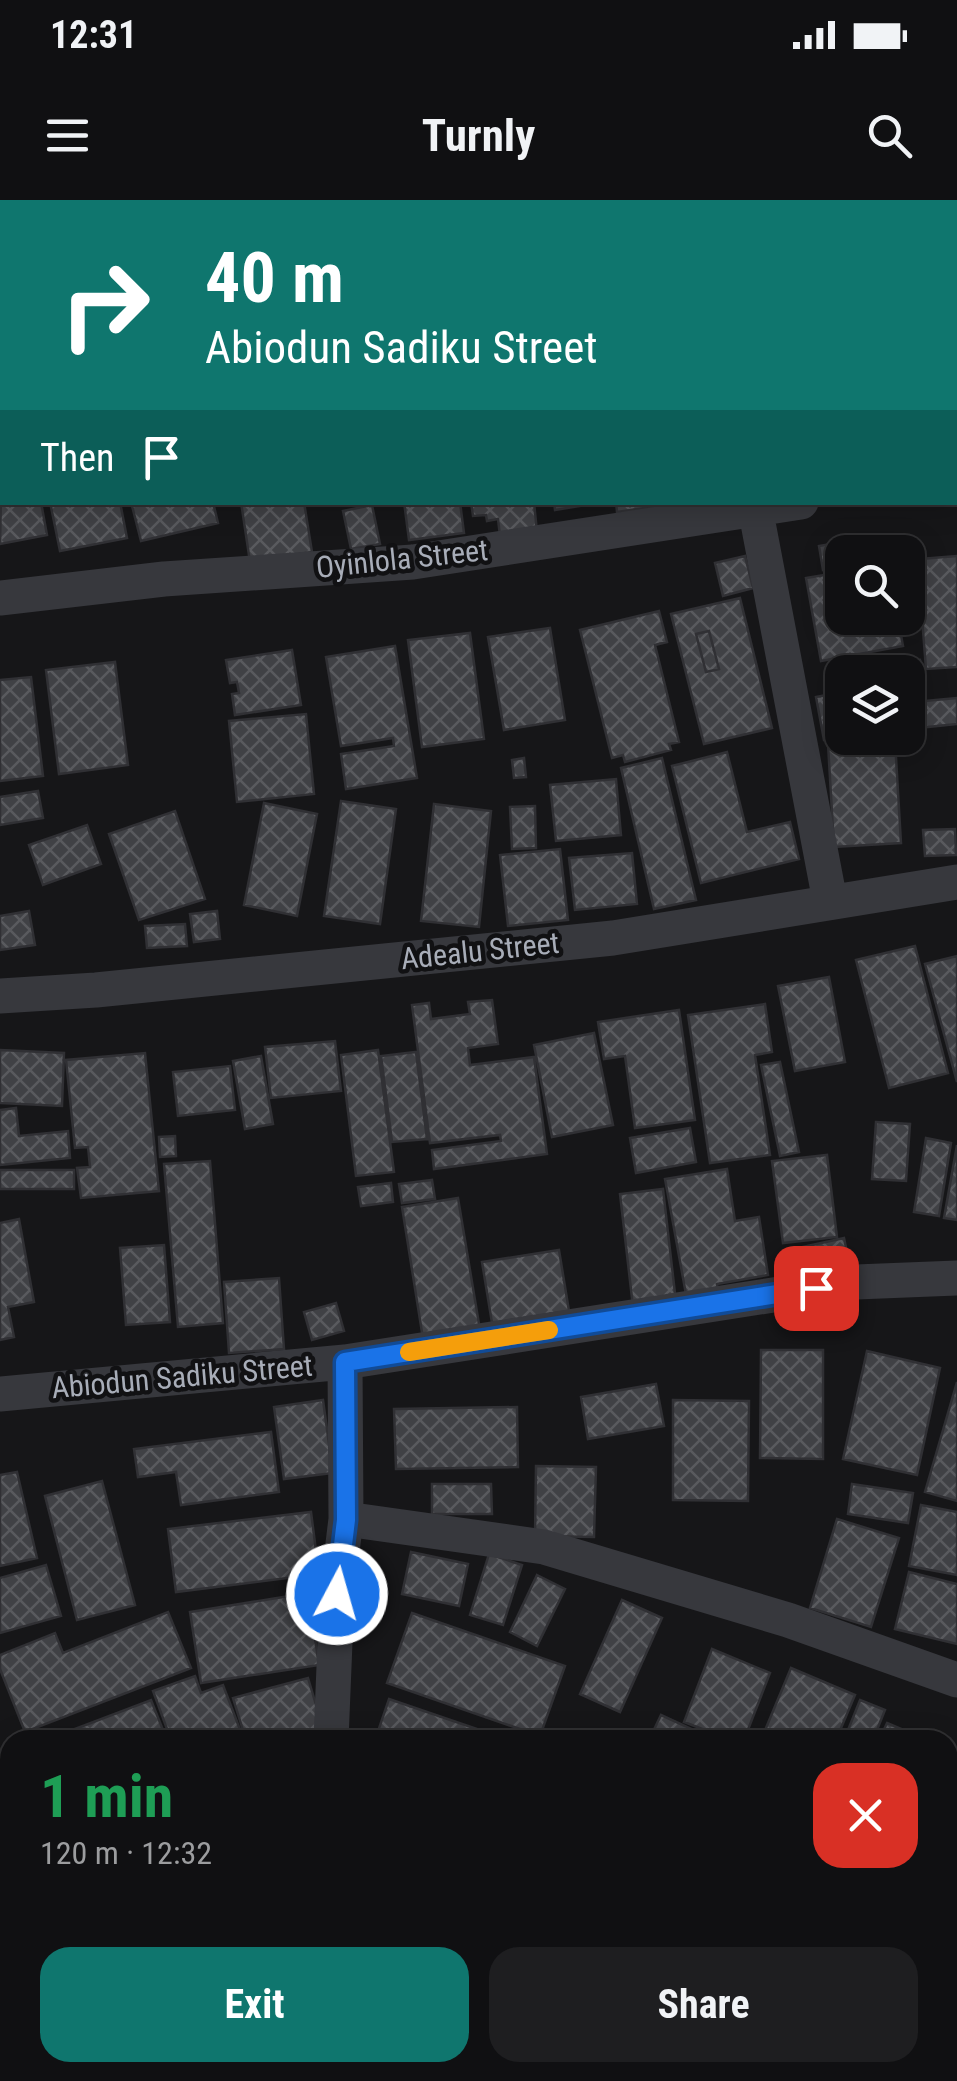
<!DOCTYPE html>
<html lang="en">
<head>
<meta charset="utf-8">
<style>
	:root { --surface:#101012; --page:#1e1e20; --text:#f1f3f6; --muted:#9c9d9f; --line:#303032; --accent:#0f766e }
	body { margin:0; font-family:"Roboto Condensed",sans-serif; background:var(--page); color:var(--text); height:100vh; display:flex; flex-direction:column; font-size:38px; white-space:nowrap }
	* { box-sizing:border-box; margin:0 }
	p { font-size:32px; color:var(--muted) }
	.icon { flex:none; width:55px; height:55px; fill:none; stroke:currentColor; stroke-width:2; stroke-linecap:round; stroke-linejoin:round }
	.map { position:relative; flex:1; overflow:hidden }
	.side { position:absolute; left:0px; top:1530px; width:958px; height:352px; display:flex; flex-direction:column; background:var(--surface); border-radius:30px 30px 0 0; box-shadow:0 5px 25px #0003,0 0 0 2px var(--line) }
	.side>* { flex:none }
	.guide { position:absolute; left:0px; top:0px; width:958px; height:305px; box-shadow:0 5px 25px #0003,0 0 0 2px var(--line); background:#0f766e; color:#fff; overflow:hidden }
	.fabs { position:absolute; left:825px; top:335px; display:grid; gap:20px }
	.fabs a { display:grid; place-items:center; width:100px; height:100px; border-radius:20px; background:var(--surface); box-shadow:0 5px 25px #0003,0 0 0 2px var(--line); font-size:50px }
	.pin { position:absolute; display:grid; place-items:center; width:85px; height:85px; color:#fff; margin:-42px; border-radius:20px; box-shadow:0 5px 15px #0006 }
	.me { position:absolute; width:110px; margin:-55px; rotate:6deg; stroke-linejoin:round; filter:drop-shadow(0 0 8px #0008) }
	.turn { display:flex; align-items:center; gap:35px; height:210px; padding:0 40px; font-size:45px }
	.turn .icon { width:130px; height:130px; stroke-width:2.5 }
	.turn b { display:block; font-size:70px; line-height:85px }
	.then { display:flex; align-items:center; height:95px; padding:0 40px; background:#0003; gap:20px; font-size:38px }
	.round { display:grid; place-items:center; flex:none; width:105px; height:105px; border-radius:30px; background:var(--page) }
	.summary { display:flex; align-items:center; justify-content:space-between; height:170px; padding:0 40px }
	h1 { font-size:60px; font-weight:700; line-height:75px; color:#1e9e55 }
	.primary-button { display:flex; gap:20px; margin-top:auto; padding:20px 40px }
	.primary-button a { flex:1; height:115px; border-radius:30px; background:var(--accent); color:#fff; font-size:40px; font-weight:700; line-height:115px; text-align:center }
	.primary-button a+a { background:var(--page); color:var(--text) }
	.status { display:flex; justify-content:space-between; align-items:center; height:70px; padding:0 50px; background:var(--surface); direction:ltr }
	.status svg { height:28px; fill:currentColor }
	header { display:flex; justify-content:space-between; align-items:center; height:130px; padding:0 40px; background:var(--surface); font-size:45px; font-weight:700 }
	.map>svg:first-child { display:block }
	.building { fill:url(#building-cross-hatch); stroke:#303034; stroke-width:2.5; fill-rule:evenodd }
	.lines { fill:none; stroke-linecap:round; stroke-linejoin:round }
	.minor { stroke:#37383d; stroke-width:35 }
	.route-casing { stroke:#114b97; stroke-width:25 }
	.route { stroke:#1a73e8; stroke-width:18 }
	.slow { stroke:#f59e0b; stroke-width:18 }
	.labels { text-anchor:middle; stroke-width:9; stroke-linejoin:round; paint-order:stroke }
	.street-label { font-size:30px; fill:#a8adb8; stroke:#111113 }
</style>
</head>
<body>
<div class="status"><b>12:31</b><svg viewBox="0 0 49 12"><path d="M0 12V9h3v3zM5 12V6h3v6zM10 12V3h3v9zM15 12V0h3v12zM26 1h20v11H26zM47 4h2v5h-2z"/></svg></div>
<header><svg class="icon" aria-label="menu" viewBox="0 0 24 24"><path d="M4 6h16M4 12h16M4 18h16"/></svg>Turnly<svg class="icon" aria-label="search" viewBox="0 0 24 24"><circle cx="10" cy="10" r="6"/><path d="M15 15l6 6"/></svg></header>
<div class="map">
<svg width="957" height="1881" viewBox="0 0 957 1881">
	<defs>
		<pattern id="building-cross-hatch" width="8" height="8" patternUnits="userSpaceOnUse" patternTransform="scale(2.5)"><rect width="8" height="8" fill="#404145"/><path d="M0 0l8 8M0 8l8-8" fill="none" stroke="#595a5e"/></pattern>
	</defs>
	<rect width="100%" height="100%" fill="#161618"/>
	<path class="building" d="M 759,0 L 832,0 L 832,2 L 759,2 Z
		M 852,0 L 919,0 L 919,2 L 852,2 Z
		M 2,53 L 2,182 L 0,183 L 0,54 Z
		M 2,241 L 2,302 L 41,302 L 47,335 L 0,344 Z
		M 50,302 L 120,302 L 127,338 L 60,351 Z
		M 131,302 L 213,302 L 218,323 L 141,341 Z
		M 241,302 L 304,302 L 312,352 L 250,362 Z
		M 404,302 L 460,302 L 464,333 L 409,340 Z
		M 471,302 L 534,302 L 537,332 L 500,336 L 498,319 L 487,321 L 486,315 L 473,316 Z
		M 554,302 L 604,302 L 555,310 Z
		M 616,302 L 687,302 L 617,312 Z
		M 372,305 L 380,344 L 351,349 L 343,311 Z
		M 884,335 L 887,352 L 842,352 L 842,367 L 823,370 L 819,346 Z
		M 745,356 L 753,388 L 723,396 L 715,363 Z
		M 957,356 L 957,467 L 926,469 L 919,379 L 908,380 L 908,360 Z
		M 842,372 L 842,418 L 898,418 L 903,446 L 821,461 L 806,378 Z
		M 740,398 L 772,528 L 704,544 L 671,414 ZM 709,431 L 719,469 L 706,472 L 696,434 Z
		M 659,411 L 667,442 L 655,445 L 679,542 L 669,544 L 671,550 L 625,562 L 623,555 L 612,558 L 580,430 Z
		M 550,428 L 565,520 L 504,530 L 488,437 Z
		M 709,431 L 719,469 L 706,472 L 696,434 Z
		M 470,433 L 484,539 L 422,547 L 408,440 Z
		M 395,446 L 417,578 L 346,589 L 341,554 L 394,546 L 393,538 L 341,546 L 326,457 Z
		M 292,450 L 301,505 L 235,515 L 232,494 L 239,493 L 237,482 L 230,483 L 226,460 Z
		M 920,460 L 925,501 L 957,498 L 957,524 L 908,529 L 908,472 L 896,472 L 894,463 Z
		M 115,462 L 128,565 L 59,574 L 46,470 Z
		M 31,477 L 43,576 L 0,581 L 0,480 Z
		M 842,492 L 842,537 L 824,540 L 816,497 Z
		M 306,514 L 314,594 L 237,602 L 229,521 Z
		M 895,540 L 901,643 L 834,647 L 828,544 Z
		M 727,552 L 747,632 L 790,622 L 799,659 L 701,683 L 672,566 Z
		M 524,558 L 526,577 L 514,578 L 512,560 Z
		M 662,558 L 696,700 L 654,709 L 621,568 Z
		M 616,579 L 621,635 L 556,641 L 550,585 Z
		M 38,591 L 43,618 L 0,625 L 0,597 Z
		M 341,601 L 396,609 L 380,724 L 324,716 Z
		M 264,603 L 317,614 L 297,716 L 244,705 Z
		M 434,604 L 491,611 L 479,727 L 421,721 Z
		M 535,606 L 536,648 L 512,649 L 510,607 Z
		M 175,611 L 205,699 L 139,720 L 109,634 Z
		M 87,625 L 101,664 L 43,685 L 29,645 Z
		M 955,629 L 956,655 L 925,656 L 923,630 Z
		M 560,649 L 568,720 L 508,726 L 500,655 Z
		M 632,653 L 637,704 L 575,710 L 569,658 Z
		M 29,711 L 35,745 L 0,750 L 0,716 Z
		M 217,711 L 220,739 L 194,742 L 190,714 Z
		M 185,724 L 187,746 L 147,748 L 145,726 Z
		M 915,746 L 948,873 L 889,888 L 856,760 Z
		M 957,756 L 957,882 L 925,764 Z
		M 829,777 L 845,862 L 795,871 L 778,786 Z
		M 492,800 L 498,844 L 468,848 L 470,865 L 534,857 L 547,954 L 434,969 L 432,950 L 501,941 L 500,935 L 430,943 L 412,805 L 429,803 L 431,819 L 470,814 L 468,802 Z
		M 765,804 L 772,852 L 755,855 L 770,955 L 710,963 L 688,815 Z
		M 679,810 L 695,920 L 635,928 L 625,856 L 604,859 L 598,822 Z
		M 594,833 L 613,925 L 552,937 L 534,845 Z
		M 335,841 L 341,891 L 271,898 L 265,847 Z
		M 0,850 L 64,853 L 62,906 L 0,903 Z
		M 378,850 L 394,972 L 356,976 L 341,855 Z
		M 416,852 L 427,939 L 392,942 L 381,856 Z
		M 145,853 L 159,991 L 81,998 L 77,968 L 90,967 L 88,947 L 75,948 L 66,860 Z
		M 261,856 L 273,924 L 245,929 L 233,861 Z
		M 780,862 L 799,952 L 780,956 L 761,865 Z
		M 230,866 L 235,910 L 178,916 L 173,872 Z
		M 16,908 L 19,936 L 68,931 L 70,958 L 0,965 L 0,910 Z
		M 876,922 L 910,924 L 906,981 L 872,979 Z
		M 690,928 L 696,962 L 636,973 L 630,938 Z
		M 175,936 L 176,956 L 160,957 L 159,937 Z
		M 926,938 L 951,943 L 939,1016 L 914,1012 Z
		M 957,945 L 957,1020 L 944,1018 Z
		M 827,955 L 837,1037 L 783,1043 L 772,961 Z
		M 210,961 L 223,1123 L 178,1127 L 164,964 Z
		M 727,969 L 735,1021 L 759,1017 L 768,1075 L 717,1084 L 719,1094 L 687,1100 L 665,979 Z
		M 0,970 L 74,970 L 74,989 L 0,989 Z
		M 432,980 L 435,999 L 402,1003 L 399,984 Z
		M 391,983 L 393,1002 L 361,1006 L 358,987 Z
		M 663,989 L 676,1102 L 633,1107 L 620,994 Z
		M 458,998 L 481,1136 L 424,1145 L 402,1007 Z
		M 19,1019 L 34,1102 L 8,1107 L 14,1137 L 0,1140 L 0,1023 Z
		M 844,1038 L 852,1076 L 797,1086 L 789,1050 Z
		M 164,1045 L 170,1122 L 126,1125 L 120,1048 Z
		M 559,1050 L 569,1111 L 492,1123 L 482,1062 Z
		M 279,1078 L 284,1149 L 229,1153 L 224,1082 Z
		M 336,1103 L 344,1131 L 312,1140 L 304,1112 Z
		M 761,1150 L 823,1150 L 823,1259 L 760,1258 Z
		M 867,1151 L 940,1168 L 917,1275 L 843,1259 Z
		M 957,1182 L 957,1301 L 925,1292 Z
		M 656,1184 L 664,1226 L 588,1239 L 581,1197 Z
		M 323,1200 L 333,1273 L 284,1279 L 274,1207 Z
		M 673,1200 L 749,1201 L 748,1301 L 673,1300 Z
		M 517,1207 L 518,1267 L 396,1269 L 394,1209 Z
		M 271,1232 L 279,1292 L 181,1305 L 176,1272 L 138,1277 L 134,1249 Z
		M 536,1266 L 596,1267 L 594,1337 L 535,1336 Z
		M 17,1272 L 37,1358 L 0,1366 L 0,1275 Z
		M 102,1281 L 135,1405 L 77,1420 L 45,1296 Z
		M 432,1284 L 491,1284 L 492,1314 L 432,1314 Z
		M 852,1284 L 913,1293 L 908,1323 L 848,1314 Z
		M 921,1305 L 957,1312 L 957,1375 L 909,1366 Z
		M 311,1312 L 319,1374 L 176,1392 L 168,1329 Z
		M 837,1319 L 899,1338 L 871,1427 L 810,1408 Z
		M 411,1352 L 468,1364 L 459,1406 L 402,1394 Z
		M 489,1354 L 522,1365 L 503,1425 L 470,1415 Z
		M 46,1365 L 61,1416 L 0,1433 L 0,1378 Z
		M 909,1372 L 957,1384 L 957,1444 L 895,1429 Z
		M 537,1375 L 565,1389 L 537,1446 L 510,1432 Z
		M 308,1393 L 319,1465 L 201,1483 L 190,1412 Z
		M 622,1400 L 662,1418 L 620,1512 L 580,1494 Z
		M 168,1412 L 191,1468 L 25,1532 L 0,1469 L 0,1455 L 55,1433 L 63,1453 Z
		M 412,1413 L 565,1466 L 540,1536 L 387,1483 Z
		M 712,1449 L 770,1473 L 744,1540 L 731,1540 L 684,1522 Z
		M 791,1468 L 855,1495 L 836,1540 L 761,1540 Z
		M 195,1476 L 201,1493 L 223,1485 L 244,1540 L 171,1540 L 153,1491 Z
		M 308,1478 L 325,1535 L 309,1540 L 246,1540 L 233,1498 Z
		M 389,1499 L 509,1540 L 375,1540 Z
		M 151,1500 L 167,1540 L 46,1540 Z
		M 860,1500 L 885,1510 L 873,1540 L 844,1540 Z
		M 661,1515 L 696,1531 L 692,1540 L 659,1540 L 651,1536 Z
		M 887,1523 L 927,1540 L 879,1540 Z
		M 948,1549 L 957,1553 L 957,1579 L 948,1601 Z
		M 948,1651 L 957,1656 L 957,1675 L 948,1697 Z
		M 54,1872 L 112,1872 L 115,1881 L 57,1881 Z
		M 132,1872 L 190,1872 L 191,1874 L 184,1876 L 185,1881 L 135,1881 Z
		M 210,1872 L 278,1872 L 281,1881 L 213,1881 Z
		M 292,1872 L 371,1872 L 345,1881 L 295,1881 Z
		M 481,1872 L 511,1872 L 507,1881 L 477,1881 Z"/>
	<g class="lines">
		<path class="minor" d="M 693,0 L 693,2
			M 955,272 L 957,272
			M 754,302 L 830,701
			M 0,398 L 164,379 L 413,362 L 801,302
			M 0,796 L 96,790 L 613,738 L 957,682
			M 345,1162 L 346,1319
			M 0,1194 L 345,1162 L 856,1082 L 957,1078
			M 331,1540 L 337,1393 L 346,1319 L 544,1347 L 788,1420 L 957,1480
			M 948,1717 L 957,1693
			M 0,1773 L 10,1810
			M 27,1872 L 29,1881
			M 446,1881 L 458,1872
			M 855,1881 L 859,1872"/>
	</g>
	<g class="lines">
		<defs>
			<path id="route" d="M 337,1394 L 346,1320 L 345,1162 L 816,1088"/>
		</defs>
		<use href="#route" class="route-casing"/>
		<use href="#route" class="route"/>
		<path class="slow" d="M 409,1152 L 549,1130"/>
	</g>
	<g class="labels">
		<g class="street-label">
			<text transform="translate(402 359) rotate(-6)" y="10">Oyinlola Street</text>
			<text transform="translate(480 751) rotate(-6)" y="10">Adealu Street</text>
			<text transform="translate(182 1177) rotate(-5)" y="10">Abiodun Sadiku Street</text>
		</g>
	</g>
</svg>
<div class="fabs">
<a><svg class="icon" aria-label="search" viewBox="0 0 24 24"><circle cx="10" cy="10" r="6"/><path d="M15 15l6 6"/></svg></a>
<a><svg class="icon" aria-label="layers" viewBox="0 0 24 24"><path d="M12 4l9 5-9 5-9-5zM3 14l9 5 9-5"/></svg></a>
</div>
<div class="pin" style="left:816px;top:1088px;background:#d93025"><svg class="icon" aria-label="arrive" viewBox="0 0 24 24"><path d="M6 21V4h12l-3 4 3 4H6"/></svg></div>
<svg class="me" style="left:337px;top:1394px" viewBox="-20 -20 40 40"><circle r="17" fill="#1a73e8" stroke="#fff" stroke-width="3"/><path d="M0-11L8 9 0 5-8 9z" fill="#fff"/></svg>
<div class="guide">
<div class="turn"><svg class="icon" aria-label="right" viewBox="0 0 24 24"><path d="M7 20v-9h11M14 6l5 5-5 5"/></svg><div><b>40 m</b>Abiodun Sadiku Street</div></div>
<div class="then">Then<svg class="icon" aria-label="arrive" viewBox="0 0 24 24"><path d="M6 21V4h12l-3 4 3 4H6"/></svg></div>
</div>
<section class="side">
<div class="summary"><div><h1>1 min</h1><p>120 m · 12:32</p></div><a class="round" style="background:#d93025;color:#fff"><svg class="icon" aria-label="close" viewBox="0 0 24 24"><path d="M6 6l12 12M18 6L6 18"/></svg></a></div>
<div class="primary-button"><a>Exit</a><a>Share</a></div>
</section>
</div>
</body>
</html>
